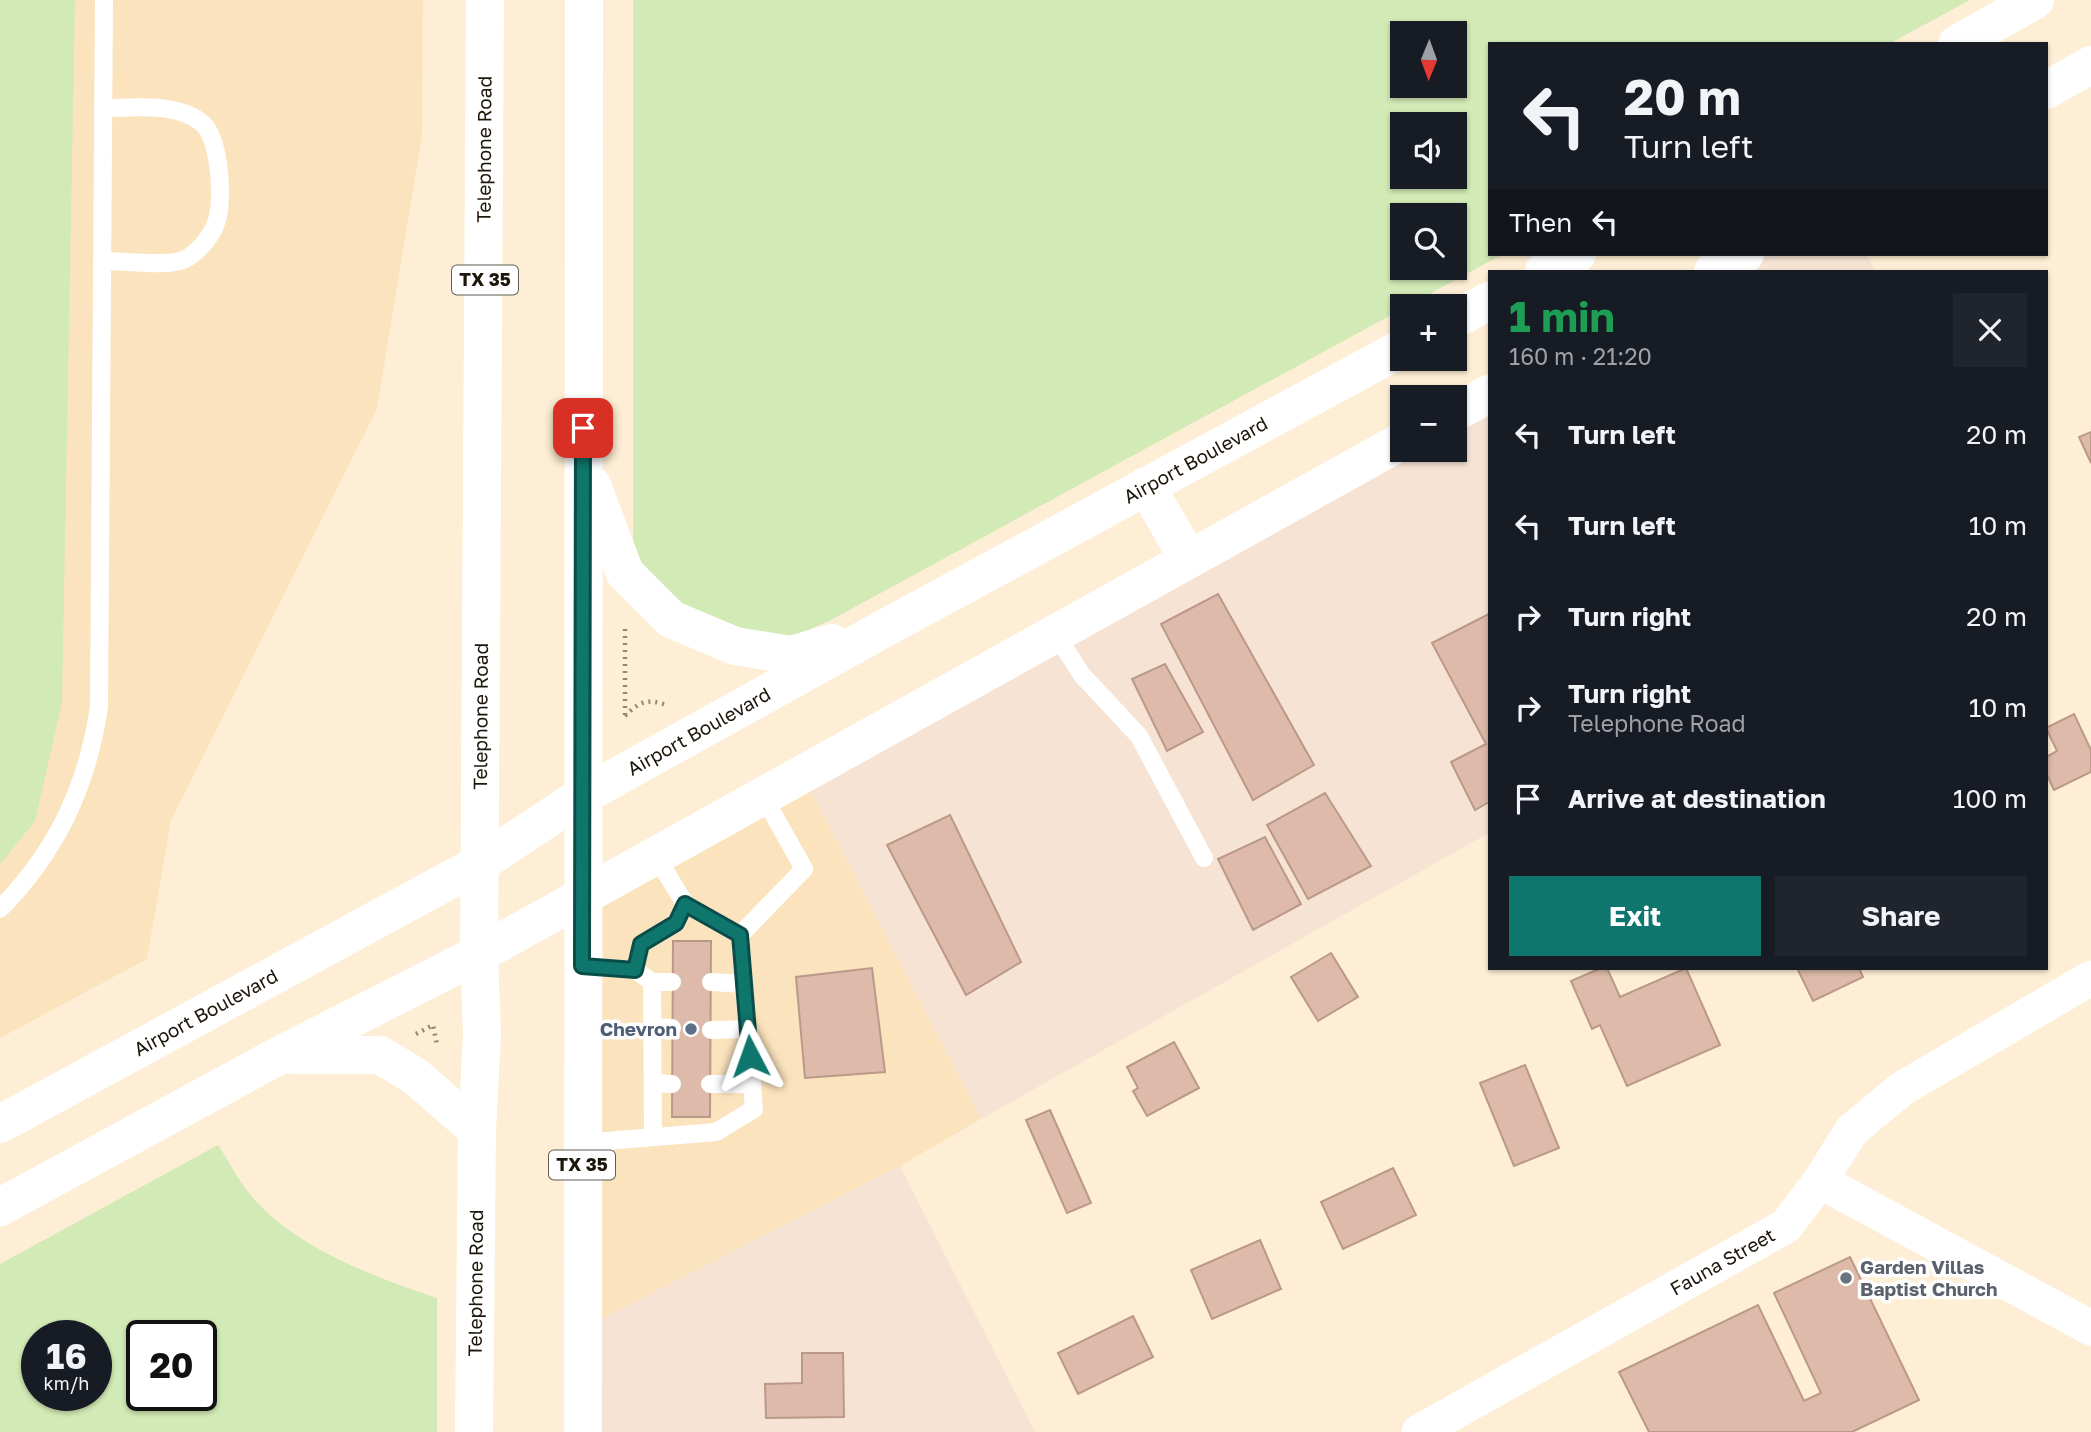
<!DOCTYPE html>
<html lang="en">
<head>
<meta charset="utf-8">
<style>
	:root { --surface:#171b24; --page:#20242c; --text:#f1f3f6; --muted:#9ea1a6; --accent:#0f766e }
	body { margin:0; font-family:"Golos Text",sans-serif; background:var(--page); color:var(--text); height:100vh; display:flex; flex-direction:column; font-size:26px; white-space:nowrap }
	* { box-sizing:border-box; margin:0 }
	p { font-size:23px; color:var(--muted) }
	.icon { flex:none; width:38px; height:38px; fill:none; stroke:currentColor; stroke-width:2; stroke-linecap:round; stroke-linejoin:round }
	.map { position:relative; flex:1; overflow:hidden }
	.sheet { position:absolute; left:1488px; top:270px; width:560px; height:700px; display:flex; flex-direction:column; background:var(--surface); border-radius:0px; box-shadow:0 2px 5px #0004 }
	.sheet>* { flex:none }
	.hud { position:absolute; left:1488px; top:42px; width:560px; height:214px; border-radius:0px; box-shadow:0 2px 5px #0004; background:#171b24; color:var(--text); overflow:hidden }
	.needle { width:46px; rotate:181deg }
	.buttons { position:absolute; left:1390px; top:21px; display:grid; gap:14px }
	.buttons a { display:grid; place-items:center; width:77px; height:77px; border-radius:0px; background:var(--surface); box-shadow:0 2px 5px #0004; font-size:35px }
	.speed { position:absolute; left:21px; top:1320px; display:flex; gap:14px; font-size:35px; font-weight:700; text-align:center }
	.speed>* { display:grid; place-content:center; width:91px; height:91px; border-radius:50%; background:var(--surface); box-shadow:0 2px 5px #0004; line-height:1 }
	.speed small { font-size:18px; font-weight:400 }
	.speed .limit { border:4px solid #111; border-radius:10px; background:#fff; color:#111 }
	.pin { position:absolute; display:grid; place-items:center; width:60px; height:60px; color:#fff; margin:-30px; border-radius:14px; box-shadow:0 4px 10px #0006 }
	.me { position:absolute; width:77px; margin:-38px; rotate:356deg; stroke-linejoin:round; filter:drop-shadow(0 0 5px #0008) }
	.turn { display:flex; align-items:center; gap:24px; height:147px; padding:0 21px; font-size:32px }
	.turn .icon { width:91px; height:91px; stroke-width:2.5 }
	.turn b { display:block; font-size:49px; line-height:60px }
	.then { display:flex; align-items:center; height:66px; padding:0 21px; background:#0003; gap:14px; font-size:26px }
	.round { display:grid; place-items:center; flex:none; width:74px; height:74px; border-radius:0px; background:var(--page) }
	.summary { display:flex; align-items:center; justify-content:space-between; height:119px; padding:0 21px }
	h1 { font-size:42px; font-weight:700; line-height:52px; color:#1e9e55 }
	.cta { display:flex; gap:14px; margin-top:auto; padding:14px 21px }
	.cta a { flex:1; height:80px; border-radius:0px; background:var(--accent); color:#fff; font-size:28px; font-weight:700; line-height:80px; text-align:center }
	.cta a+a { background:var(--page); color:var(--text) }
	ul { padding:0; list-style:none }
	li { display:flex; align-items:center; gap:21px; height:91px; padding:0 21px }
	li div { flex:1 }
	li b { display:block; font-size:26px }
	li em { font-style:normal }
	.map>svg:first-child { display:block }
	.built { fill:#fbe3bd }
	.industrial { fill:#f6e3d3 }
	.green { fill:#d2eab5; fill-rule:evenodd }
	.building { fill:#ddbaa9; stroke:#bb9989; stroke-width:2 }
	.lines { fill:none; stroke-linecap:round; stroke-linejoin:round }
	.path { stroke:#938774; stroke-width:4.5; stroke-dasharray:2 5; stroke-linecap:butt }
	.lane { stroke:#fff; stroke-width:18 }
	.street { stroke:#fff; stroke-width:35 }
	.primary { stroke:#fff; stroke-width:38 }
	.route-casing { stroke:#0a4d48; stroke-width:18 }
	.route { stroke:#0f766e; stroke-width:12 }
	.service-dot { fill:#5c6f8a; stroke:#fefefe; stroke-width:2.5 }
	.worship-dot { fill:#6b7280; stroke:#fefefe; stroke-width:2.5 }
	.labels { text-anchor:middle; stroke-width:7; stroke-linejoin:round; paint-order:stroke }
	.shield { fill:#fefefe; stroke:#605c53; stroke-width:2 }
	.shield-label { font-size:18px; font-weight:bold; fill:#1d160a }
	.street-label { font-size:19px; fill:#1d160a; stroke:#fefefe }
	.service-label { font-size:19px; font-weight:bold; fill:#4e5e75; stroke:#fefefe; text-anchor:end }
	.worship-label { font-size:19px; font-weight:bold; fill:#5b616d; stroke:#fefefe; text-anchor:start }
</style>
</head>
<body>
<div class="map">
<svg width="2091" height="1432" viewBox="0 0 2091 1432">
	<rect width="100%" height="100%" fill="#feeed5"/>
	<path class="built" d="M 0,0 L 423,0 L 422,135 L 377,409 L 171,820 L 147,959 L 0,1038 Z
		M 802,774 L 981,1119 L 900,1166 L 583,1328 L 582,898 Z"/>
	<path class="industrial" d="M 1747,254 L 1866,254 L 1875,271 L 1715,271 Z
		M 1489,396 L 1489,833 L 981,1119 L 802,774 L 1402,450 L 1454,450 L 1454,415 Z
		M 900,1166 L 1035,1432 L 582,1432 L 583,1328 Z"/>
	<path class="green" d="M 0,0 L 75,0 L 62,703 L 35,821 L 0,864 Z
		M 633,0 L 1970,0 L 1889,44 L 1489,44 L 1489,254 L 1503,254 L 831,620 L 783,641 L 700,620 L 643,570 L 633,548 ZM 1402,33 L 1454,33 L 1454,86 L 1402,86 ZM 1402,124 L 1454,124 L 1454,177 L 1402,177 ZM 1402,215 L 1454,215 L 1454,268 L 1402,268 Z
		M 218,1145 C 230,1163 240,1184 254,1199 C 298,1249 377,1278 437,1298 L 437,1432 L 0,1432 L 0,1264 ZM 37,1335 L 96,1335 L 96,1395 L 37,1395 ZM 142,1335 L 201,1335 L 201,1395 L 142,1395 Z"/>
	<path class="building" d="M 2091,432 L 2091,463 L 2079,437 Z
		M 1218,594 L 1314,765 L 1253,800 L 1161,624 Z
		M 1489,614 L 1489,802 L 1475,810 L 1451,762 L 1486,744 L 1432,643 Z
		M 1165,664 L 1203,732 L 1167,751 L 1132,679 Z
		M 2074,714 L 2091,750 L 2091,772 L 2054,790 L 2046,773 L 2046,757 L 2057,751 L 2046,728 Z
		M 1325,793 L 1371,866 L 1308,899 L 1267,825 Z
		M 950,815 L 1021,962 L 966,995 L 887,845 Z
		M 1265,837 L 1301,904 L 1253,930 L 1218,859 Z
		M 673,941 L 711,941 L 710,1117 L 672,1117 Z
		M 1331,953 L 1358,997 L 1318,1021 L 1291,977 Z
		M 872,968 L 885,1072 L 805,1078 L 796,977 Z
		M 1601,968 L 1607,968 L 1620,997 L 1686,968 L 1720,1045 L 1627,1086 L 1600,1025 L 1592,1029 L 1571,981 Z
		M 1797,968 L 1859,968 L 1863,977 L 1813,1001 Z
		M 1174,1042 L 1199,1088 L 1147,1116 L 1133,1091 L 1138,1088 L 1127,1067 Z
		M 1525,1065 L 1559,1148 L 1514,1166 L 1480,1083 Z
		M 1050,1110 L 1091,1203 L 1067,1213 L 1026,1120 Z
		M 1393,1168 L 1416,1215 L 1343,1249 L 1321,1202 Z
		M 1260,1240 L 1281,1289 L 1212,1319 L 1191,1270 Z
		M 1850,1257 L 1919,1400 L 1852,1432 L 1649,1432 L 1619,1372 L 1758,1305 L 1804,1401 L 1821,1393 L 1774,1293 Z
		M 1133,1316 L 1153,1357 L 1078,1394 L 1058,1353 Z
		M 802,1353 L 843,1353 L 844,1417 L 766,1418 L 765,1384 L 802,1383 Z"/>
	<g class="lines">
		<path class="path" d="M 625,715 L 625,626
			M 625,716 C 639,702 647,698 666,705
			M 416,1034 L 433,1025 L 437,1045"/>
		<path class="lane" d="M 104,261 C 125,261 161,266 180,261 C 195,257 211,237 216,223 C 224,203 220,139 203,124 C 179,102 135,108 104,108
			M 1055,633 L 1082,675 L 1139,736 L 1204,858
			M 0,909 C 57,851 87,787 99,707 L 104,0
			M 740,935 L 804,869 L 763,796
			M 581,966 L 635,970 L 652,982 L 653,1135
			M 635,970 L 641,944 L 676,923 L 685,904
			M 652,982 L 672,982
			M 711,982 L 744,984
			M 652,1027 L 672,1028
			M 711,1030 L 748,1029
			M 653,1083 L 672,1084
			M 710,1084 L 751,1084
			M 582,1143 L 716,1132 L 754,1109 L 740,935 L 685,904 L 656,856"/>
		<g class="street">
			<path d="M 1820,1181 L 2091,1328"/>
			<path id="s1" d="M 1419,1432 L 1786,1226 L 1820,1181 L 1852,1130 L 1903,1088 L 2091,978"/>
		</g>
		<g class="primary">
			<path d="M 1957,44 L 2035,0"/>
			<path d="M 2046,90 L 2091,65"/>
			<path d="M 1544,271 L 1577,254"/>
			<path d="M 1713,271 L 1745,254"/>
			<path d="M 1454,320 L 1489,301"/>
			<path d="M 1454,413 L 1489,394"/>
			<path d="M 592,485 L 625,573 L 671,619 L 735,646 L 791,655 L 832,643"/>
			<path d="M 1146,486 L 1188,558"/>
			<path d="M 292,1055 L 380,1055 L 415,1076 L 477,1130"/>
			<path id="s2" d="M 0,1124 L 479,864 L 582,796 L 885,628 L 1402,348"/>
			<path d="M 0,1207 L 280,1055 L 479,954 L 1402,441"/>
			<path id="s3" d="M 474,1432 L 477,1130 L 482,1035 L 479,954 L 485,0"/>
			<path d="M 583,1432 L 584,0"/>
		</g>
	</g>
	<g class="lines">
		<defs>
			<path id="route" d="M 583,428 L 582,966 L 635,970 L 641,944 L 676,923 L 685,904 L 740,935 L 750,1056"/>
		</defs>
		<use href="#route" class="route-casing"/>
		<use href="#route" class="route"/>
	</g>
	<circle class="service-dot" cx="691" cy="1029" r="7"/>
	<circle class="worship-dot" cx="1846" cy="1278" r="7"/>
	<g class="labels">
		<g class="shield">
			<rect x="452" y="265.5" width="66" height="29" rx="5"/>
			<rect x="549" y="1150.5" width="66" height="29" rx="5"/>
		</g>
		<g class="shield-label">
			<text x="485" y="286">TX 35</text>
			<text x="582" y="1171">TX 35</text>
		</g>
		<g class="street-label">
			<text dy="7" stroke="none"><textPath href="#s3" startOffset="1283">Telephone Road</textPath></text>
			<text dy="7" stroke="none"><textPath href="#s2" startOffset="1368">Airport Boulevard</textPath></text>
			<text dy="7" stroke="none"><textPath href="#s3" startOffset="716">Telephone Road</textPath></text>
			<text dy="7" stroke="none"><textPath href="#s2" startOffset="802">Airport Boulevard</textPath></text>
			<text dy="7" stroke="none"><textPath href="#s2" startOffset="234">Airport Boulevard</textPath></text>
			<text dy="7" stroke="none"><textPath href="#s1" startOffset="348">Fauna Street</textPath></text>
			<text dy="7" stroke="none"><textPath href="#s3" startOffset="149">Telephone Road</textPath></text>
		</g>
		<g class="service-label">
			<text x="677" y="1036">Chevron</text>
		</g>
		<g class="worship-label">
			<text x="1860" y="1274">Garden Villas<tspan x="1860" dy="22">Baptist Church</tspan></text>
		</g>
	</g>
</svg>
<div class="buttons">
<a><svg class="needle" viewBox="-14 -14 28 28"><path d="M0-13l5 13h-10z" fill="#e53935"/><path d="M0 13l5-13h-10z" fill="#9ea1a6"/></svg></a>
<a><svg class="icon" aria-label="sound" viewBox="0 0 24 24"><path d="M4 9h4l5-4v14l-5-4H4zM17 9q2 3 0 6"/></svg></a>
<a><svg class="icon" aria-label="search" viewBox="0 0 24 24"><circle cx="10" cy="10" r="6"/><path d="M15 15l6 6"/></svg></a>
<a>+</a>
<a>−</a>
</div>
<div class="speed"><div>16<small>km/h</small></div><div class="limit">20</div></div>
<div class="pin" style="left:583px;top:428px;background:#d93025"><svg class="icon" aria-label="arrive" viewBox="0 0 24 24"><path d="M6 21V4h12l-3 4 3 4H6"/></svg></div>
<svg class="me" style="left:750px;top:1056px" viewBox="-20 -20 40 40"><path d="M0-17L14 15 0 8-14 15z" fill="#0f766e" stroke="#fff" stroke-width="4"/></svg>
<div class="hud">
<div class="turn"><svg class="icon" aria-label="left" viewBox="0 0 24 24"><path d="M17 20v-9H6M10 6l-5 5 5 5"/></svg><div><b>20 m</b>Turn left</div></div>
<div class="then">Then<svg class="icon" aria-label="left" viewBox="0 0 24 24"><path d="M17 20v-9H6M10 6l-5 5 5 5"/></svg></div>
</div>
<section class="sheet">
<div class="summary"><div><h1>1 min</h1><p>160 m · 21:20</p></div><a class="round"><svg class="icon" aria-label="close" viewBox="0 0 24 24"><path d="M6 6l12 12M18 6L6 18"/></svg></a></div>
<ul>
<li><svg class="icon" aria-label="left" viewBox="0 0 24 24"><path d="M17 20v-9H6M10 6l-5 5 5 5"/></svg><div><b>Turn left</b></div><em>20 m</em></li>
<li><svg class="icon" aria-label="left" viewBox="0 0 24 24"><path d="M17 20v-9H6M10 6l-5 5 5 5"/></svg><div><b>Turn left</b></div><em>10 m</em></li>
<li><svg class="icon" aria-label="right" viewBox="0 0 24 24"><path d="M7 20v-9h11M14 6l5 5-5 5"/></svg><div><b>Turn right</b></div><em>20 m</em></li>
<li><svg class="icon" aria-label="right" viewBox="0 0 24 24"><path d="M7 20v-9h11M14 6l5 5-5 5"/></svg><div><b>Turn right</b><p>Telephone Road</p></div><em>10 m</em></li>
<li><svg class="icon" aria-label="arrive" viewBox="0 0 24 24"><path d="M6 21V4h12l-3 4 3 4H6"/></svg><div><b>Arrive at destination</b></div><em>100 m</em></li>
</ul>
<div class="cta"><a>Exit</a><a>Share</a></div>
</section>
</div>
</body>
</html>
